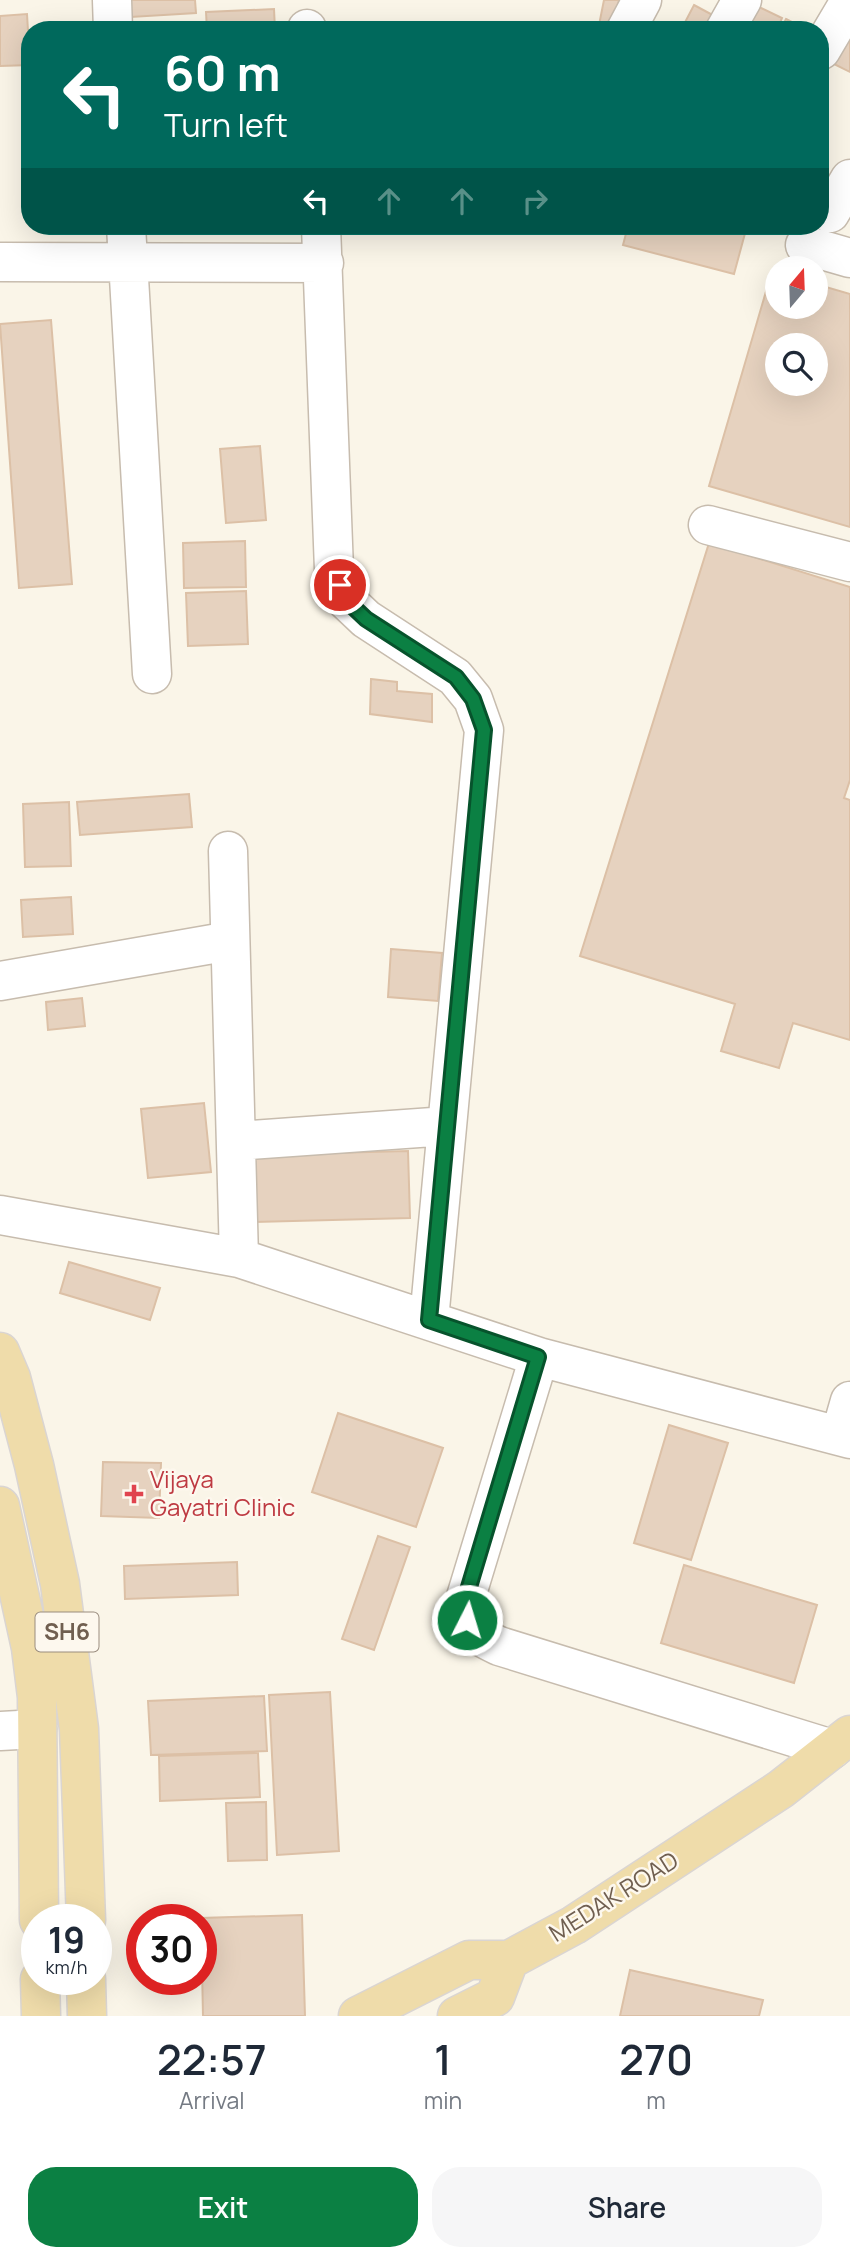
<!DOCTYPE html>
<html lang="en">
<head>
<meta charset="utf-8">
<style>
	:root { --surface:#fff; --page:#f6f6f7; --text:#1f2937; --muted:#747a83; --accent:#0b8043 }
	body { margin:0; font-family:Manrope,sans-serif; background:var(--page); color:var(--text); height:100vh; display:flex; flex-direction:column; font-size:26px; white-space:nowrap }
	* { box-sizing:border-box; margin:0 }
	p { font-size:23px; color:var(--muted) }
	.icon { flex:none; width:38px; height:38px; fill:none; stroke:currentColor; stroke-width:2; stroke-linecap:round; stroke-linejoin:round }
	.map { position:relative; height:2016px; overflow:hidden }
	.panel { display:flex; flex-direction:column; background:var(--surface); flex:1 }
	.panel>* { flex:none }
	.guide { position:absolute; left:21px; top:21px; width:808px; height:214px; border-radius:28px; box-shadow:0 7px 28px #0002; background:#00695c; color:#fff; overflow:hidden }
	.needle { width:46px; rotate:19deg }
	.fabs { position:absolute; left:765px; top:256px; display:grid; gap:14px }
	.fabs a { display:grid; place-items:center; width:63px; height:63px; border-radius:50%; background:var(--surface); box-shadow:0 7px 28px #0002; font-size:35px }
	.speed { position:absolute; left:21px; top:1904px; display:flex; gap:14px; font-size:35px; font-weight:700; text-align:center }
	.speed>* { display:grid; place-content:center; width:91px; height:91px; border-radius:50%; background:var(--surface); box-shadow:0 7px 28px #0002; line-height:1 }
	.speed small { font-size:18px; font-weight:400 }
	.speed .limit { border:10px solid #d22; background:#fff; color:#111 }
	.pin { position:absolute; display:grid; place-items:center; width:60px; height:60px; color:#fff; margin:-30px; border:4px solid #fff; border-radius:50%; box-shadow:0 2px 7px #0007 }
	.me { position:absolute; width:77px; margin:-38px; rotate:5deg; stroke-linejoin:round; filter:drop-shadow(0 0 5px #0008) }
	.turn { display:flex; align-items:center; gap:24px; height:147px; padding:0 28px; font-size:32px }
	.turn .icon { width:91px; height:91px; stroke-width:2.5 }
	.turn b { display:block; font-size:49px; line-height:60px }
	.lanes { display:flex; align-items:center; height:66px; padding:0 28px; background:#0003; justify-content:center; gap:35px; direction:ltr }
	.lanes .off { opacity:.35 }
	.eta { display:flex; justify-content:space-evenly; align-items:center; height:119px; text-align:center }
	.eta b { font-size:42px; font-weight:600; line-height:49px }
	.button { display:flex; gap:14px; margin-top:auto; padding:14px 28px }
	.button a { flex:1; height:80px; border-radius:28px; background:var(--accent); color:#fff; font-size:28px; font-weight:600; line-height:80px; text-align:center }
	.button a+a { background:var(--page); color:var(--text) }
	.map>svg:first-child { display:block }
	.building { fill:#e6d2bf; stroke:#dcc0a6; stroke-width:2; fill-rule:evenodd }
	.lines { fill:none; stroke-linecap:round; stroke-linejoin:round }
	.minor-casing { stroke:#c7bcae; stroke-width:41 }
	.major-casing { stroke:#dad5d2; stroke-width:41 }
	.minor { stroke:#fff; stroke-width:38 }
	.major { stroke:#efdcaa; stroke-width:38 }
	.route-casing { stroke:#07532c; stroke-width:18 }
	.route { stroke:#0b8043; stroke-width:12 }
	.health-dot { fill:#e0444e; stroke:#fdf8ee; stroke-width:2.5 }
	.labels { text-anchor:middle; stroke-width:5; stroke-linejoin:round; paint-order:stroke }
	.shield { fill:#fdf8ee; stroke:#9a8d7f; stroke-width:2 }
	.shield-label { font-size:23px; font-weight:bold; fill:#705f50 }
	.health-label { font-size:24px; fill:#be3a42; stroke:#fdf8ee; text-anchor:start }
	.street-label { font-size:24px; fill:#705f50; stroke:#fdf8ee }
</style>
</head>
<body>
<div class="map">
<svg width="850" height="2016" viewBox="0 0 850 2016">
	<rect width="100%" height="100%" fill="#faf5e8"/>
	<path class="building" d="M 130,0 L 195,0 L 196,13 L 131,17 Z
		M 604,0 L 619,0 L 613,29 L 599,25 Z
		M 694,5 L 720,19 L 715,30 L 681,30 Z
		M 757,6 L 782,18 L 777,30 L 745,30 Z
		M 274,9 L 275,30 L 207,30 L 206,12 Z
		M 27,14 L 30,65 L 0,66 L 0,16 Z
		M 786,19 L 807,30 L 780,30 Z
		M 850,33 L 850,72 L 834,64 Z
		M 628,226 L 747,226 L 734,274 L 623,245 Z
		M 772,271 L 777,272 L 777,306 L 816,306 L 816,284 L 850,294 L 850,527 L 709,486 ZM 777,345 L 816,345 L 816,383 L 777,383 Z
		M 51,320 L 72,584 L 19,588 L 0,324 Z
		M 260,446 L 266,520 L 226,523 L 220,449 Z
		M 245,541 L 246,587 L 184,588 L 183,543 Z
		M 709,543 L 850,587 L 850,780 L 844,798 L 850,800 L 850,1040 L 793,1023 L 779,1068 L 721,1051 L 735,1004 L 580,956 Z
		M 246,591 L 248,644 L 188,646 L 186,593 Z
		M 371,679 L 397,682 L 397,691 L 432,694 L 432,722 L 370,714 Z
		M 189,794 L 192,827 L 80,835 L 77,802 Z
		M 69,802 L 71,866 L 25,867 L 23,804 Z
		M 71,897 L 73,934 L 23,937 L 21,900 Z
		M 391,949 L 442,953 L 438,1001 L 388,997 Z
		M 82,998 L 85,1026 L 48,1030 L 46,1002 Z
		M 204,1103 L 211,1172 L 148,1178 L 141,1109 Z
		M 408,1151 L 410,1218 L 254,1222 L 252,1155 Z
		M 69,1262 L 160,1288 L 150,1320 L 60,1293 Z
		M 338,1413 L 443,1448 L 416,1527 L 312,1492 Z
		M 669,1425 L 728,1443 L 691,1560 L 634,1543 Z
		M 103,1462 L 161,1463 L 159,1518 L 101,1516 Z
		M 378,1536 L 410,1547 L 374,1650 L 342,1639 Z
		M 237,1562 L 238,1595 L 125,1599 L 124,1566 Z
		M 684,1565 L 817,1605 L 794,1683 L 661,1643 Z
		M 330,1692 L 339,1851 L 277,1855 L 269,1695 Z
		M 264,1696 L 267,1751 L 151,1755 L 148,1701 Z
		M 258,1753 L 260,1797 L 160,1801 L 159,1756 Z
		M 266,1802 L 267,1860 L 228,1861 L 226,1803 Z
		M 302,1915 L 305,2016 L 203,2016 L 201,1918 Z
		M 630,1970 L 763,2000 L 759,2016 L 620,2016 Z"/>
	<g class="lines">
		<defs>
			<path id="minor" d="M 112,0 L 113,30
				M 307,29 L 307,30
				M 626,30 L 642,0
				M 725,30 L 742,0
				M 821,50 L 850,1
				M 830,213 L 850,179
				M 126,226 L 152,674
				M 321,226 L 334,570 L 347,601 L 366,619 L 455,677 L 473,699 L 484,730 L 429,1320
				M 805,245 L 850,258
				M 0,262 L 324,263
				M 708,525 L 850,562
				M 228,851 L 239,1258
				M 0,981 L 230,941
				M 236,1141 L 447,1126
				M 0,1215 L 239,1258 L 539,1357 L 850,1439
				M 539,1357 L 466,1597 C 467,1629 470,1632 499,1646 L 832,1749
				M 840,1436 L 850,1401
				M 0,1731 L 37,1729"/>
			<path id="major" d="M 0,1352 L 11,1378 L 34,1465 L 60,1584 L 79,1729 L 86,1920
				M 0,1506 L 31,1648 L 37,1697 L 39,1920
				M 40,1979 L 41,2016
				M 86,1979 L 87,2016
				M 358,2016 L 469,1960 L 509,1960 L 574,1925 L 781,1789 L 850,1735
				M 457,2016 L 495,1997 L 509,1960"/>
		</defs>
		<use href="#minor" class="minor-casing"/>
		<use href="#major" class="major-casing"/>
		<use href="#minor" class="minor"/>
		<use href="#major" class="major"/>
	</g>
	<g class="lines">
		<defs>
			<path id="route" d="M 340,585 L 347,601 L 366,619 L 456,677 L 473,699 L 484,730 L 429,1320 L 538,1357 L 466,1597 L 467,1620"/>
		</defs>
		<use href="#route" class="route-casing"/>
		<use href="#route" class="route"/>
	</g>
	<path class="health-dot" d="M130.5 1483.5h7v7h7v7h-7v7h-7v-7h-7v-7h7z"/>
	<g class="labels">
		<rect class="shield" x="35.5" y="1612.5" width="63" height="39" rx="5"/>
		<g class="shield-label">
			<text x="67" y="1640">SH6</text>
		</g>
		<g class="health-label">
			<text x="150" y="1488">Vijaya<tspan x="150" dy="28">Gayatri Clinic</tspan></text>
		</g>
		<g class="street-label">
			<text transform="translate(614 1897) rotate(-32)" y="8">MEDAK ROAD</text>
		</g>
	</g>
</svg>
<div class="fabs">
<a><svg class="needle" viewBox="-14 -14 28 28"><path d="M0-13l5 13h-10z" fill="#e53935"/><path d="M0 13l5-13h-10z" fill="#747a83"/></svg></a>
<a><svg class="icon" aria-label="search" viewBox="0 0 24 24"><circle cx="10" cy="10" r="6"/><path d="M15 15l6 6"/></svg></a>
</div>
<div class="speed"><div>19<small>km/h</small></div><div class="limit">30</div></div>
<div class="pin" style="left:340px;top:585px;background:#d93025"><svg class="icon" aria-label="arrive" viewBox="0 0 24 24"><path d="M6 21V4h12l-3 4 3 4H6"/></svg></div>
<svg class="me" style="left:467px;top:1620px" viewBox="-20 -20 40 40"><circle r="17" fill="#0b8043" stroke="#fff" stroke-width="3"/><path d="M0-11L8 9 0 5-8 9z" fill="#fff"/></svg>
<div class="guide">
<div class="turn"><svg class="icon" aria-label="left" viewBox="0 0 24 24"><path d="M17 20v-9H6M10 6l-5 5 5 5"/></svg><div><b>60 m</b>Turn left</div></div>
<div class="lanes"><svg class="icon" aria-label="left" viewBox="0 0 24 24"><path d="M17 20v-9H6M10 6l-5 5 5 5"/></svg><svg class="icon off" aria-label="ahead" viewBox="0 0 24 24"><path d="M12 20V5M6 11l6-6 6 6"/></svg><svg class="icon off" aria-label="ahead" viewBox="0 0 24 24"><path d="M12 20V5M6 11l6-6 6 6"/></svg><svg class="icon off" aria-label="right" viewBox="0 0 24 24"><path d="M7 20v-9h11M14 6l5 5-5 5"/></svg></div>
</div>
</div>
<section class="panel">
<div class="eta">
<div><b>22:57</b><p>Arrival</p></div>
<div><b>1</b><p>min</p></div>
<div><b>270</b><p>m</p></div>
</div>
<div class="button"><a>Exit</a><a>Share</a></div>
</section>
</body>
</html>
